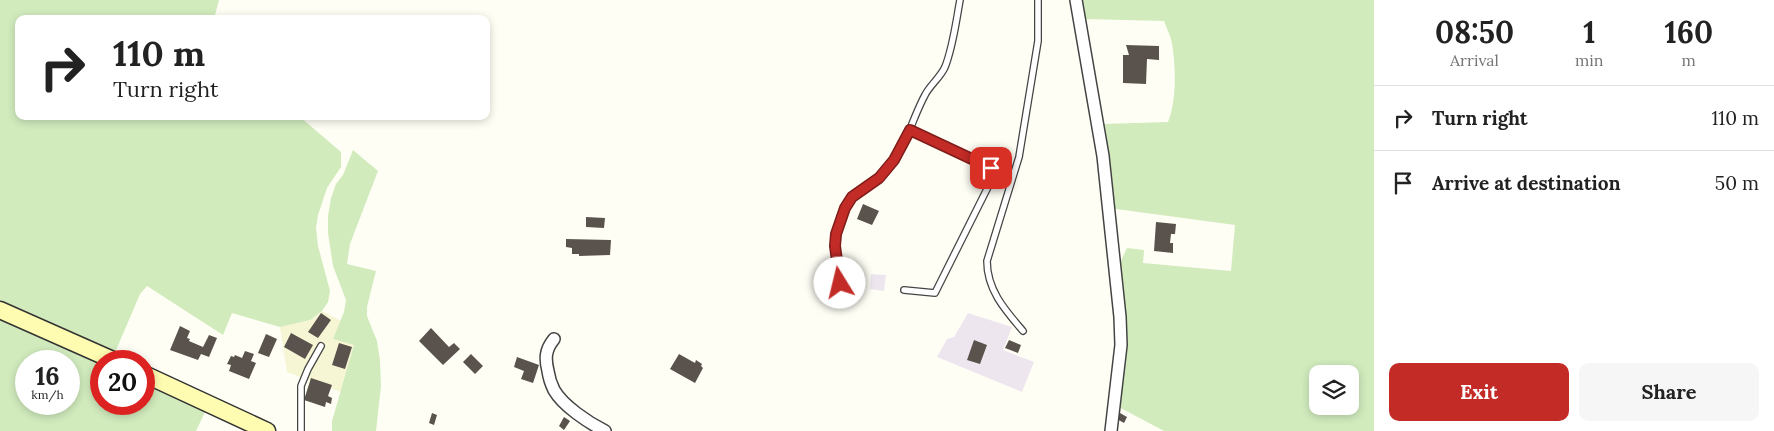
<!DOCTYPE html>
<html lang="en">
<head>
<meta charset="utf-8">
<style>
	:root { --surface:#fff; --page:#f6f6f6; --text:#222; --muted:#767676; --line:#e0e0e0; --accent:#c32b27 }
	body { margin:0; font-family:Lora,serif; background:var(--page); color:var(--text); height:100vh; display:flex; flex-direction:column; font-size:19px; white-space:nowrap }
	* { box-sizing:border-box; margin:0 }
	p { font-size:16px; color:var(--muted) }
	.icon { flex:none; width:28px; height:28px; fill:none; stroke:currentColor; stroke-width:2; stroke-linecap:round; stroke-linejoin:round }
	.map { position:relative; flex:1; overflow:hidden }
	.details { display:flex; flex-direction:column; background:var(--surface); width:400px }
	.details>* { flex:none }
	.guide { position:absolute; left:15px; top:15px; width:475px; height:105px; border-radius:10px; box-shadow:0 2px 8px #0003; background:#fff; color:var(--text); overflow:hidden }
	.controls { position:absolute; left:1309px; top:365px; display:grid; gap:10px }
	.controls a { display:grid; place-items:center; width:50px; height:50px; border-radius:10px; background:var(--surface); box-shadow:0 2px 8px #0003; font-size:25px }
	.speed { position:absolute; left:15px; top:350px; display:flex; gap:10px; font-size:25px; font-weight:700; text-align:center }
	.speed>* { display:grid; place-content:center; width:65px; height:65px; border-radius:50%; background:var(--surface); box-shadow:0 2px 8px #0003; line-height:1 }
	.speed small { font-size:12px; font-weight:400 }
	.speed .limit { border:8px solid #d22; background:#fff; color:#111 }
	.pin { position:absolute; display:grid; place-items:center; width:42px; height:42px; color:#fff; margin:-21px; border-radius:10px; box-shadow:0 2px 8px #0006 }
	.me { position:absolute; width:55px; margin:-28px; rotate:351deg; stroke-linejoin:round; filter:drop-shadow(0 0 4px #0008) }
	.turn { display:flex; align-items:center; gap:18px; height:105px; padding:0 15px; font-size:22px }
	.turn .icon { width:65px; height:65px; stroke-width:2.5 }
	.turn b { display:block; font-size:35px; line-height:42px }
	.eta { display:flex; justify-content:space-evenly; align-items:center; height:85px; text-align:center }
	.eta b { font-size:30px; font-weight:800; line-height:35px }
	.cta { display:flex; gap:10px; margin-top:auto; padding:10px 15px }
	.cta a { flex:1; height:58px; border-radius:10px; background:var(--accent); color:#fff; font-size:20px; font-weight:800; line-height:58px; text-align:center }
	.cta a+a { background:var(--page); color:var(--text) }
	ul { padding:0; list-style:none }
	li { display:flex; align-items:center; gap:15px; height:65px; padding:0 15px; border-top:1px solid var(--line) }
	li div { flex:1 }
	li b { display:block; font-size:19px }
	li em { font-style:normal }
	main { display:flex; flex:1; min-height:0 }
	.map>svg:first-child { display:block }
	.industrial { fill:#eee6ef }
	.farmland { fill:#f6f5d4 }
	.green { fill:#d1ebbd; fill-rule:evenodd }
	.building { fill:#5a534d }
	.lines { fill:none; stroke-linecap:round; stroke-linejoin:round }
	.lane-casing { stroke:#444; stroke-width:8 }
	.street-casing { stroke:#444; stroke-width:14 }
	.secondary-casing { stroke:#333; stroke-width:19 }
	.lane { stroke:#fff; stroke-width:5.5 }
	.street { stroke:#fff; stroke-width:11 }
	.secondary { stroke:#fefcb0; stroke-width:16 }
	.route-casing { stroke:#7f1c19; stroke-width:12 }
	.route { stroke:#c32b27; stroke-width:9 }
</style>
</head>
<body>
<main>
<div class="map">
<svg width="1374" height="431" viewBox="0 0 1374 431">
	<rect width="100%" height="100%" fill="#fffef5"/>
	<path class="industrial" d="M 871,274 L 886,275 L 884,291 L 870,289 Z
		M 968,313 L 1012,327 L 1003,350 L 1034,362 L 1022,392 L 937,357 L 947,339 L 954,337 Z"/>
	<path class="farmland" d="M 322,311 L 341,321 L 333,339 L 354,345 L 341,392 L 287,372 L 280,327 L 310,320 Z"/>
	<path class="green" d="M 0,0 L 219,0 L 215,15 L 233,19 L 19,19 L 19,116 L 299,116 L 341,152 L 341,167 L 327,188 L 318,215 L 316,228 L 318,246 L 330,291 L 328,302 L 322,311 L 310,320 L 280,327 L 232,313 L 223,335 L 147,286 L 140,294 L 114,355 L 0,303 Z
		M 1080,0 L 1374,0 L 1374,431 L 1164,431 L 1115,405 L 1118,267 L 1127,248 L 1144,250 L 1143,263 L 1231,271 L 1235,225 L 1116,209 L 1112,203 L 1103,124 L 1168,122 C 1177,101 1176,61 1171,39 C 1169,33 1166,27 1164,21 L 1084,19 ZM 1318,374 L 1350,374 L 1350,406 L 1318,406 Z
		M 353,150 L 378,171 L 350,244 L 347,264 L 376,271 L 367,307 L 367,316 L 377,341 L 380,360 L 381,386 L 376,431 L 332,431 L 332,421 L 354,345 L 333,339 L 344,312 L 346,300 L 333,266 L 328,233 L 328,216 L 331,198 L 336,184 L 343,175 Z
		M 0,315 L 101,361 L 101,404 L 144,404 L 144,380 L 207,408 L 196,431 L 0,431 ZM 26,361 L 69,361 L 69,404 L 26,404 Z"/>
	<path class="building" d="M 1126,45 L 1159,46 L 1159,60 L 1147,59 L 1146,84 L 1123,83 L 1123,55 L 1129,55 Z
		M 863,204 L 879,211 L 872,225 L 857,219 Z
		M 586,217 L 605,218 L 604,228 L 586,227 Z
		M 1156,222 L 1176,224 L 1175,234 L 1171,234 L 1170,243 L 1173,243 L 1173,253 L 1154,251 Z
		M 566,239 L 611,240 L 610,255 L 579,256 L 579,254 L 572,254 L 572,248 L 566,247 Z
		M 321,313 L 331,320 L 318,338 L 308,332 Z
		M 180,326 L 190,331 L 187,338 L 190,339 L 189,341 L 203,347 L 209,335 L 217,338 L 209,357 L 201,354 L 198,360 L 170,350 Z
		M 431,328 L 449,347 L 454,343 L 460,349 L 443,365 L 419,341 Z
		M 291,333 L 313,345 L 305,359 L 284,347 Z
		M 266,334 L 277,339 L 269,357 L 258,353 Z
		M 974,340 L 987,345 L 980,364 L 967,360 Z
		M 1009,340 L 1021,345 L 1018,353 L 1005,348 Z
		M 339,343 L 352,347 L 345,369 L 332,365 Z
		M 245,351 L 254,354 L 251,361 L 256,363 L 249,379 L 229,371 L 231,365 L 227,364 L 231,356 L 234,357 L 235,355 L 242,358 Z
		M 471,354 L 483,366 L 475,374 L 463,362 Z
		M 679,354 L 695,363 L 696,360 L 702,364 L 701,366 L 703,368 L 695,383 L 670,369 Z
		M 517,357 L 539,365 L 533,383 L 521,379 L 524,371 L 514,367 Z
		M 311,378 L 332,385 L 328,396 L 332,398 L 331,404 L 326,402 L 325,407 L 304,400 Z
		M 432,413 L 437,415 L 434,425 L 429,423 Z
		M 1120,413 L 1127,417 L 1124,423 L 1117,419 Z
		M 564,417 L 570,421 L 564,430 L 559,426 Z"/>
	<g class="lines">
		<defs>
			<path id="lane" d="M 839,283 C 838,260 832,241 840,219 C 850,194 860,194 878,178 C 884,173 889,166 893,161 C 908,141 913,117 925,95 C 930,85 940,78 945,67 C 953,47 956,22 960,0
				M 904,290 L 935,293 L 994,175 L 991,168 L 910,130
				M 1023,331 C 1005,310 987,290 987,261 L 1019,157 L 1038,41 L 1038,0
				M 301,431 L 301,386 L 308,369 L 321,346"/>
			<path id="street" d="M 1076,0 L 1103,156 L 1120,317 L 1121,345 L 1111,431
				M 554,339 C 545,350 545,359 548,371 C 549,378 551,384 554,390 C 563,406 589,423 605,431"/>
			<path id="secondary" d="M 0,310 L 115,361
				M 144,374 L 267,431"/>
		</defs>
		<use href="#lane" class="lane-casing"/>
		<use href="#street" class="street-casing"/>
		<use href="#secondary" class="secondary-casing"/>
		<use href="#lane" class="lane"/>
		<use href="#street" class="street"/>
		<use href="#secondary" class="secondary"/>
	</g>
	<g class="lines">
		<defs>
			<path id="route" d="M 840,283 L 835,246 L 836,234 L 845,208 L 852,197 L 879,178 L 894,160 L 910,130 L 991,168"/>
		</defs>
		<use href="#route" class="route-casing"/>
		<use href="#route" class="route"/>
	</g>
</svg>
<div class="controls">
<a><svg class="icon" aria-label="layers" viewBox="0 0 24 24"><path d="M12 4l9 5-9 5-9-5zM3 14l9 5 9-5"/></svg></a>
</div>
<div class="speed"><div>16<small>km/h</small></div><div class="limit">20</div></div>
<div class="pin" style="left:991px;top:168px;background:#d93025"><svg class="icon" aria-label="arrive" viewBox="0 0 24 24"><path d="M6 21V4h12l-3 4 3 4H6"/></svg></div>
<svg class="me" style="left:840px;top:283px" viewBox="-20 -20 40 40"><circle r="19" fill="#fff"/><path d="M0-13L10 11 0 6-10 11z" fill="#c32b27"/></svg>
<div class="guide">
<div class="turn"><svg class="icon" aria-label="right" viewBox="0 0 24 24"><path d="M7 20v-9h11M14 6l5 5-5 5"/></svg><div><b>110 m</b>Turn right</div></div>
</div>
</div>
<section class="details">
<div class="eta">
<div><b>08:50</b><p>Arrival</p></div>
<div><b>1</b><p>min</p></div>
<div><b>160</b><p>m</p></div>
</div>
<ul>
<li><svg class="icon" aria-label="right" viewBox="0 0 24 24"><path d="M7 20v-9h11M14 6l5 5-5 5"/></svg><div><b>Turn right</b></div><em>110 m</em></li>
<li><svg class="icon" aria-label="arrive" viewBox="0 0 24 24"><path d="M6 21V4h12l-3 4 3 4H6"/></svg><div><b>Arrive at destination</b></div><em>50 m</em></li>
</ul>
<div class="cta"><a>Exit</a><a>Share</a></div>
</section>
</main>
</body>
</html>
